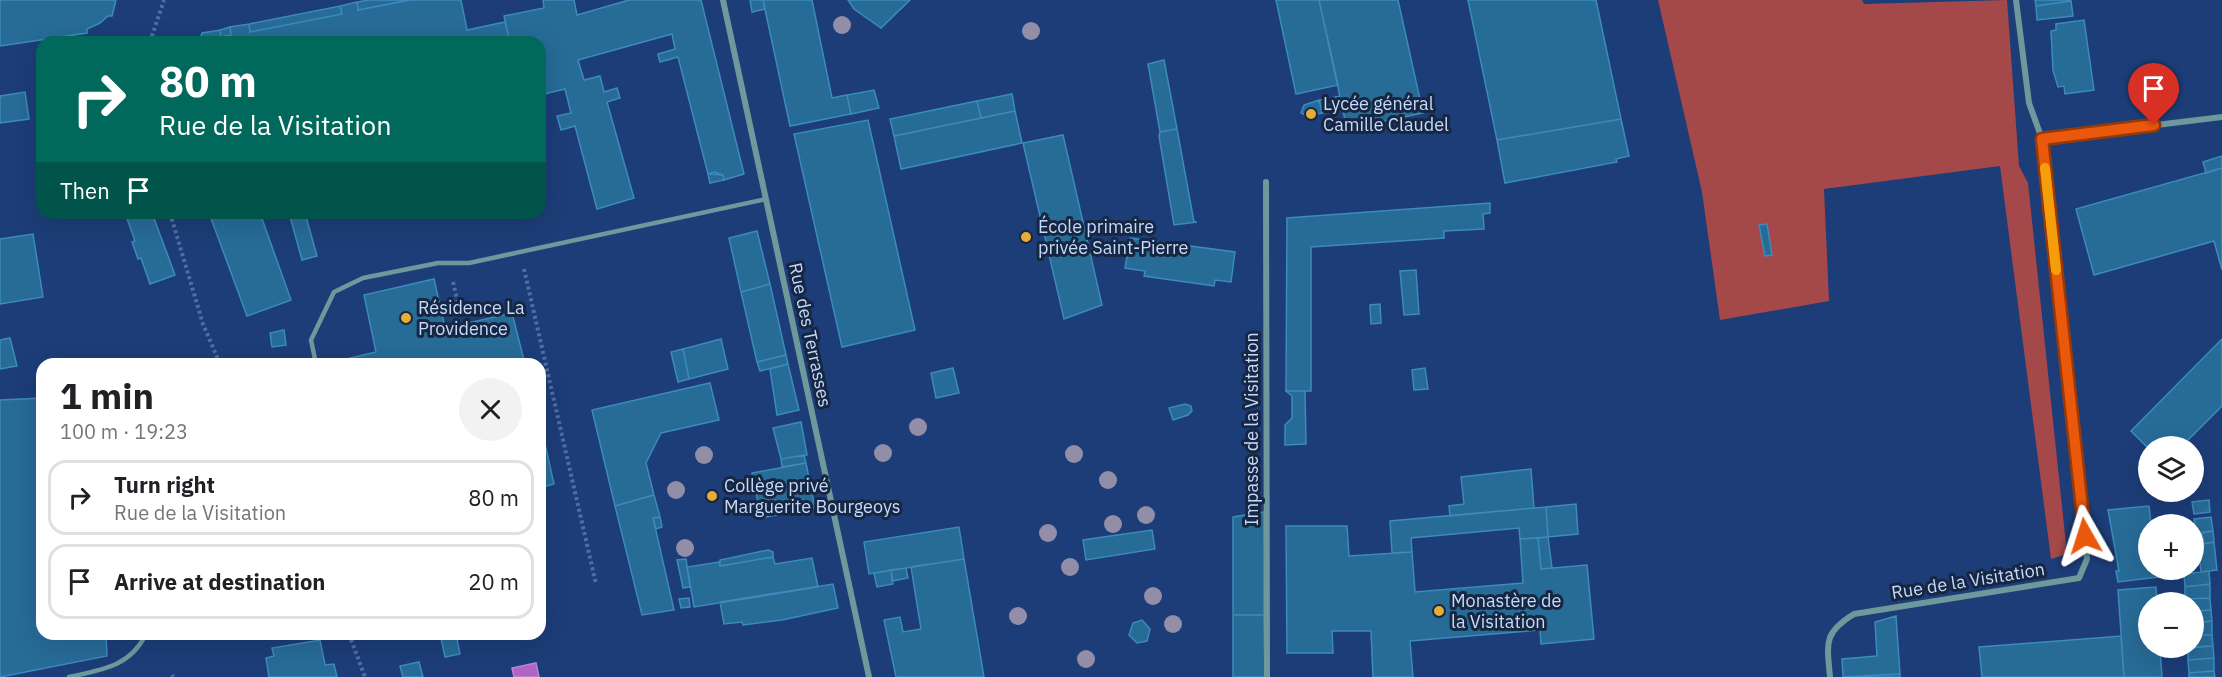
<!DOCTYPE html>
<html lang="en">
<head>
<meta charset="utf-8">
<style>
	:root { --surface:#fff; --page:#f2f2f2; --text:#202124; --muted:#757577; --line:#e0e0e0 }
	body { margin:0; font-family:"IBM Plex Sans",sans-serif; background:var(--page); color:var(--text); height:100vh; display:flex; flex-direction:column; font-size:22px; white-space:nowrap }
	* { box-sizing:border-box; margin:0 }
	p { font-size:20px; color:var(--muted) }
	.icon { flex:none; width:33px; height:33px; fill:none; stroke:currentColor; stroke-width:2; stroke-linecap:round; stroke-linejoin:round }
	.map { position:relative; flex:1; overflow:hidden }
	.panel { position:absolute; left:36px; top:358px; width:510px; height:282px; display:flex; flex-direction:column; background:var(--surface); border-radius:18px; box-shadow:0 6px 24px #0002 }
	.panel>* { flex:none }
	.banner { position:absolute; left:36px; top:36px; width:510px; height:183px; border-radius:18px; box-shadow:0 6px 24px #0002; background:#00695c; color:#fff; overflow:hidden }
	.controls { position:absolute; left:2138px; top:436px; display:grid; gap:12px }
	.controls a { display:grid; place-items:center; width:66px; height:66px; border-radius:50%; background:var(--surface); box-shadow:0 6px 24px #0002; font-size:30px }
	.pin { position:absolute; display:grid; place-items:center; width:51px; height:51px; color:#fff; margin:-62px -26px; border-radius:50% 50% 50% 0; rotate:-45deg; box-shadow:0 0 6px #0007 }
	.pin .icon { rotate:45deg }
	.me { position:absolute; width:66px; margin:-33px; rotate:354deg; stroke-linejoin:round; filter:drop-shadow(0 0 4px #0008) }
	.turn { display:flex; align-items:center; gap:21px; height:126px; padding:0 24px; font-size:27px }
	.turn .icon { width:78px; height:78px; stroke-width:2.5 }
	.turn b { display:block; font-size:42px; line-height:51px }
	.then { display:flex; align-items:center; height:57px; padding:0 24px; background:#0003; gap:12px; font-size:22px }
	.round { display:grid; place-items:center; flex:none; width:63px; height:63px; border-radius:32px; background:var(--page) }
	.headline { display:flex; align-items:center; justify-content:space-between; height:102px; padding:0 24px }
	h1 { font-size:36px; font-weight:700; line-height:45px }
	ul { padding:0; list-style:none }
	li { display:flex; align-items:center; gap:18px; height:75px; margin:0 12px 9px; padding:0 12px; border:3px solid var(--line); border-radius:18px }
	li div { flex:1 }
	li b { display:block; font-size:22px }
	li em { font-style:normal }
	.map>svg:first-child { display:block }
	.green { fill:#a5484a }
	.water { fill:#b363c3; stroke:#b887d4; stroke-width:1.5 }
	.building { fill:#276b97; stroke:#3d8abd; stroke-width:1.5 }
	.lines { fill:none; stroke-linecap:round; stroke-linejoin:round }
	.path { stroke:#516ea2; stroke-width:4; stroke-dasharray:3 3; stroke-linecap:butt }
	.lane { stroke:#6d999c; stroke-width:4.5 }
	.street { stroke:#6d999c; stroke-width:6 }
	.tree { fill:#928ea7 }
	.route-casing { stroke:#983908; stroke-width:15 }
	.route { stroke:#ea580c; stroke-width:10 }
	.slow { stroke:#f59e0b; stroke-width:10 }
	.poi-dot { fill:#e6ac36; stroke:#172741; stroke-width:2 }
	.labels { text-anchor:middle; stroke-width:6; stroke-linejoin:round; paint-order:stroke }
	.poi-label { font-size:18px; fill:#c5dafd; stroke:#172741; text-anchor:start }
	.street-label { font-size:18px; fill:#c5dafd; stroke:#172741 }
</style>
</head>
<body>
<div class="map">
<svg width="2222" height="677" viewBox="0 0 2222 677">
	<rect width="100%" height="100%" fill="#1c3d78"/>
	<path class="green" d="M 1658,0 L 1862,0 L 1864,4 L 2007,0 L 2019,166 L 2028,183 L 2067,554 L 2051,559 L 2000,166 L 1824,189 L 1829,301 L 1720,320 L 1702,192 Z"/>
	<path class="water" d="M 536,663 L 539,677 L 514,677 L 512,668 Z"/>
	<path class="building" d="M 0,0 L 116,0 L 112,16 L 108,16 L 100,23 L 87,29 L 87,33 L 0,46 Z
		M 369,0 L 410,0 L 358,10 L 357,2 Z
		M 410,0 L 461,0 L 467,30 L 505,22 L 509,37 L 484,42 L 199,42 L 202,33 L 220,30 L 221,37 L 231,35 L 230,27 L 249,24 L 250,32 L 342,14 L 340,6 L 357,2 L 358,10 Z
		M 543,0 L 574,0 L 577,15 L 629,0 L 701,0 L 744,174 L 724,180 L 723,175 L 708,174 L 678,57 L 660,62 L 658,54 L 675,49 L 672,34 L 578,60 L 584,80 L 600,76 L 604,92 L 617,88 L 620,98 L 607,102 L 634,198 L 597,209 L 575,126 L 561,130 L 557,116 L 571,113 L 565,89 L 540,95 L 540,42 L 510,42 L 504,16 L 544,8 Z
		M 750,0 L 763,0 L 765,9 L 752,12 Z
		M 763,0 L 812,0 L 832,98 L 847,95 L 851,114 L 790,126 Z
		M 848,0 L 910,0 L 881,28 L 854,9 Z
		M 1276,0 L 1319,0 L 1338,85 L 1296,94 Z
		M 1319,0 L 1398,0 L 1423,113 L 1347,129 Z
		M 1468,0 L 1596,0 L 1621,119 L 1497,140 Z
		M 2035,0 L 2071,0 L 2071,1 L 2036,6 Z
		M 2071,1 L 2073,16 L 2037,20 L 2036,6 Z
		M 340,6 L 342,14 L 250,32 L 249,24 Z
		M 2084,20 L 2094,90 L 2065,94 L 2064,86 L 2058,87 L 2053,70 L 2051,31 L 2056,30 L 2056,24 Z
		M 230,27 L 231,35 L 221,37 L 220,30 Z
		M 1164,60 L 1177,129 L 1160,132 L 1148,64 Z
		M 874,90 L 879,108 L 851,114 L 847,95 Z
		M 25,92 L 29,119 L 0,123 L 0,96 Z
		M 1012,94 L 1015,111 L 981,118 L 977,101 Z
		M 1340,96 L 1343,108 L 1322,113 L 1319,100 Z
		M 1319,100 L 1322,113 L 1307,116 L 1301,113 L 1304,105 Z
		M 977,101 L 981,118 L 894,136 L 890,119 Z
		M 1015,111 L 1022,143 L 901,169 L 894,136 Z
		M 1621,119 L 1629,156 L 1616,159 L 1617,162 L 1505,183 L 1497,140 Z
		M 868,120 L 915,330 L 842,347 L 794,134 Z
		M 1177,129 L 1194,222 L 1197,222 L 1174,225 L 1159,136 L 1160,132 Z
		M 1063,135 L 1102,305 L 1064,319 L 1023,143 Z
		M 2222,156 L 2222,168 L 2206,173 L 2203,162 Z
		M 2222,168 L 2222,270 L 2214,241 L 2094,275 L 2076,209 Z
		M 715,172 L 723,175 L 724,180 L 710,183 L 708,174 Z
		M 1490,203 L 1490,213 L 1483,214 L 1484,229 L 1444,231 L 1444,238 L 1311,247 L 1311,391 L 1286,391 L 1287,218 Z
		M 125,213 L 152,213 L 175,275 L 150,284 L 141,258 L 138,259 L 132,242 L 135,241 Z
		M 209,213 L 260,213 L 291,300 L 247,316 Z
		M 289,213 L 305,213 L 317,256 L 302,260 Z
		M 1767,224 L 1772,255 L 1765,256 L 1759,225 Z
		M 757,231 L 770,284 L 741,292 L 729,238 Z
		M 33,234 L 43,297 L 0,304 L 0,239 Z
		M 1130,238 L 1235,252 L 1231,282 L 1215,280 L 1214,286 L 1144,276 L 1145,271 L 1125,268 Z
		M 1416,270 L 1419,314 L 1404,315 L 1400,271 Z
		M 434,279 L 447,336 L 470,331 L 468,323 L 512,313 L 525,364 L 325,364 L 376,352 L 364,295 Z
		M 770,284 L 786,355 L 757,362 L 741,292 Z
		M 1380,304 L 1381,323 L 1371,324 L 1370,305 Z
		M 284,330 L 286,345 L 272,347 L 270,333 Z
		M 10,338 L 17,366 L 0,369 L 0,340 Z
		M 721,339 L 728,369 L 689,379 L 683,349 Z
		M 2222,339 L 2222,406 L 2181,447 L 2148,448 L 2131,431 Z
		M 683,349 L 689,379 L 678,382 L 671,352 Z
		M 786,355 L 788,364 L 760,371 L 757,362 Z
		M 788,364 L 799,410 L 777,415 L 770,369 Z
		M 953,368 L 959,393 L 936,398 L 931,373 Z
		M 1425,368 L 1428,389 L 1414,390 L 1412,370 Z
		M 710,383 L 719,420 L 661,433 L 646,463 L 654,495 L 615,506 L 592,410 Z
		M 1286,391 L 1305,391 L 1306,444 L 1285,445 L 1285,425 L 1292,418 L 1292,396 Z
		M 42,398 L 42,634 L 106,634 L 107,656 L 0,677 L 0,400 Z
		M 1185,404 L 1191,406 L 1192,411 L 1188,415 L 1173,420 L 1169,408 Z
		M 801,422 L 807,455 L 781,459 L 773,428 Z
		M 541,426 L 554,484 L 540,488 L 540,426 Z
		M 804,455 L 806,463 L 782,467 L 781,459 Z
		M 806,463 L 815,508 L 761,518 L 752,473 Z
		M 1531,469 L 1534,508 L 1450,516 L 1449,506 L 1464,504 L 1461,477 Z
		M 654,495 L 660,517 L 653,518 L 674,610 L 642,615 L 615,506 Z
		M 2209,500 L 2210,512 L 2194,514 L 2192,502 Z
		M 1576,504 L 1578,534 L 1548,537 L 1546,507 Z
		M 2149,506 L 2151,525 L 2148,525 L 2148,570 L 2157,570 L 2158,577 L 2118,582 L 2116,571 L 2119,571 L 2108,510 Z
		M 1546,507 L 1548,537 L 1520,539 L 1519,528 L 1411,538 L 1412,552 L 1392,553 L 1390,521 Z
		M 1264,512 L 1264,615 L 1233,615 L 1233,517 Z
		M 660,517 L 662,527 L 656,529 L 653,518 Z
		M 2211,517 L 2213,531 L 2196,533 L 2194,519 Z
		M 1286,526 L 1347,526 L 1349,556 L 1412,552 L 1415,592 L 1523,583 L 1520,539 L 1538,538 L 1541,569 L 1587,565 L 1594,639 L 1541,644 L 1540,630 L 1410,641 L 1413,677 L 1373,677 L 1371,631 L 1332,631 L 1333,653 L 1287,653 Z
		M 959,527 L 964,559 L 869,574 L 864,542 Z
		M 1152,530 L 1155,549 L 1086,560 L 1083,540 Z
		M 2213,531 L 2214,542 L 2204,544 L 2202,533 Z
		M 1548,537 L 1552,568 L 1541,569 L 1538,538 Z
		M 2214,542 L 2217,570 L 2201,572 L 2198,545 Z
		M 768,550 L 773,552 L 773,557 L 720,566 L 720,560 Z
		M 773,557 L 775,564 L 812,558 L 818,587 L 694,607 L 687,567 L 719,562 L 720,566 Z
		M 686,559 L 690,587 L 683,588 L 677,560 Z
		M 964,559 L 984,677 L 896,677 L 884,620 L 900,617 L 903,632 L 921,629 L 911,567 Z
		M 906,568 L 908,578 L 892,581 L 891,570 Z
		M 891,570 L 893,584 L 877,587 L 874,573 Z
		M 2209,571 L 2210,584 L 2185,587 L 2184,574 Z
		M 833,584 L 838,608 L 782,620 L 743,625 L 742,622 L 724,624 L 720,602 Z
		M 2210,584 L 2210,598 L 2185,599 L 2185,587 Z
		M 2156,587 L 2157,603 L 2148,603 L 2148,648 L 2160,648 L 2162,677 L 2124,677 L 2118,590 Z
		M 689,598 L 690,607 L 681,608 L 679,599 Z
		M 2210,598 L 2211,610 L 2193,611 L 2193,603 L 2185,603 L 2185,599 Z
		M 2211,610 L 2212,621 L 2193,623 L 2193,611 Z
		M 1233,615 L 1264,615 L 1265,677 L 1233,677 Z
		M 1896,616 L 1900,674 L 1843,677 L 1842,659 L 1877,656 L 1875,622 Z
		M 1142,620 L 1150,629 L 1147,641 L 1137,643 L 1129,635 L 1133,623 Z
		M 2212,621 L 2212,635 L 2193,635 L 2193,623 Z
		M 440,634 L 456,634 L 460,654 L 445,657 Z
		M 2193,635 L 2212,635 L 2213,646 L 2193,647 Z
		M 2121,636 L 2124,677 L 1982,677 L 1979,647 Z
		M 320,640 L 325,665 L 334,664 L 337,677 L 269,677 L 266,658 L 274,656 L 272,648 Z
		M 2213,646 L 2214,658 L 2188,660 L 2188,648 Z
		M 2214,658 L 2214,671 L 2189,673 L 2188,660 Z
		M 419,662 L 423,677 L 403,677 L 400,666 Z
		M 2214,671 L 2215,677 L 2189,677 L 2189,673 Z
		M 1900,674 L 1900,677 L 1843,677 Z"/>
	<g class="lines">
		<path class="path" d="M 150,42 L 164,0
			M 170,213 L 203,324 L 220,364
			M 524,269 L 596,584
			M 453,282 L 461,317
			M 349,634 L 365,677
			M 172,675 L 173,677"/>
		<path class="lane" d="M 316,364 L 311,340 L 334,292 L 363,278 L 438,263 L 469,263 L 766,199
			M 69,677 C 101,670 130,667 146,634"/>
		<path class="street" d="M 723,0 L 869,677
			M 2042,139 L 2222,117
			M 1266,182 L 1267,677
			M 1830,677 C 1827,643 1823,633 1854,614 L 2079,578 L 2087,559 L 2042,139 L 2029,103 L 2016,0"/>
	</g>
	<g class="tree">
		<circle cx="842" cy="25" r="9"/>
		<circle cx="1031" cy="31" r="9"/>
		<circle cx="2170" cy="90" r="9"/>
		<circle cx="918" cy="427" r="9"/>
		<circle cx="883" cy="453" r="9"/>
		<circle cx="1074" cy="454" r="9"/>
		<circle cx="704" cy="455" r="9"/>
		<circle cx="1108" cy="480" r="9"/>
		<circle cx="676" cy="490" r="9"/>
		<circle cx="1146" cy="515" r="9"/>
		<circle cx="1113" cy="524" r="9"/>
		<circle cx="1048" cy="533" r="9"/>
		<circle cx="685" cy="548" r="9"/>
		<circle cx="1070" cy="567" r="9"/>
		<circle cx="1153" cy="596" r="9"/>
		<circle cx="1018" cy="616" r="9"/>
		<circle cx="1173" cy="624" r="9"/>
		<circle cx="1086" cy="659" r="9"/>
	</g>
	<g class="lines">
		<defs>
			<path id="route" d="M 2085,536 L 2042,139 L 2154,125"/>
		</defs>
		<use href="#route" class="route-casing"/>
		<use href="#route" class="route"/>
		<path class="slow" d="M 2045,168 L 2056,270"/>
	</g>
	<g class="poi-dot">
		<circle cx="1311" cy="114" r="6"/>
		<circle cx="1026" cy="237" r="6"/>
		<circle cx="406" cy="318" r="6"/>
		<circle cx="712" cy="496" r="6"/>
		<circle cx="1439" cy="611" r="6"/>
	</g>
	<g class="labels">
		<g class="poi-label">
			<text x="1323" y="110">Lycée général<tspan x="1323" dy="21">Camille Claudel</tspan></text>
			<text x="1038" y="233">École primaire<tspan x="1038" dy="21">privée Saint-Pierre</tspan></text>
			<text x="418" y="314">Résidence La<tspan x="418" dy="21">Providence</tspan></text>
			<text x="724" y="492">Collège privé<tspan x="724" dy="21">Marguerite Bourgeoys</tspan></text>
			<text x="1451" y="607">Monastère de<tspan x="1451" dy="21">la Visitation</tspan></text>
		</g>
		<g class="street-label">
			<text transform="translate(810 335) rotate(78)" y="6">Rue des Terrasses</text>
			<text transform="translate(1252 429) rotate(-90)" y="6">Impasse de la Visitation</text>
			<text transform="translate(1968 581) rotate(-9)" y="6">Rue de la Visitation</text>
		</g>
	</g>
</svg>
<div class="controls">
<a><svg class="icon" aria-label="layers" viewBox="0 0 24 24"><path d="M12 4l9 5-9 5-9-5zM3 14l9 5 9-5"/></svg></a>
<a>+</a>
<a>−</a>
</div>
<div class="pin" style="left:2154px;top:125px;background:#d93025"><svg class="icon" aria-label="arrive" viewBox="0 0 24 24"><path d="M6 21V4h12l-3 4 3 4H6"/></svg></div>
<svg class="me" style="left:2085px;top:536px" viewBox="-20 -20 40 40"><path d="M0-17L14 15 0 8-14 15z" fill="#ea580c" stroke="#fff" stroke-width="4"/></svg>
<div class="banner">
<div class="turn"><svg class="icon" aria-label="right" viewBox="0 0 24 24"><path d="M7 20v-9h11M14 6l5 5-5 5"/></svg><div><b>80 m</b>Rue de la Visitation</div></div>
<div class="then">Then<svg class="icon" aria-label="arrive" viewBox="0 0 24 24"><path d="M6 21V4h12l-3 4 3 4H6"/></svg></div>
</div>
<section class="panel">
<div class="headline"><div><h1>1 min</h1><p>100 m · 19:23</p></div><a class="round"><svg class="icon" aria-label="close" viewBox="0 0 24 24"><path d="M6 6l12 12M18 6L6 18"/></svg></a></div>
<ul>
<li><svg class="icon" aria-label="right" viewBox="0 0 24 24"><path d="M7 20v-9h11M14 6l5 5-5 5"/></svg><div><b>Turn right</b><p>Rue de la Visitation</p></div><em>80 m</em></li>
<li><svg class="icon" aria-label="arrive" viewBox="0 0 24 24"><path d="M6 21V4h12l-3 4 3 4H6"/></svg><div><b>Arrive at destination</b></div><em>20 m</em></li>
</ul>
</section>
</div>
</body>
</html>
